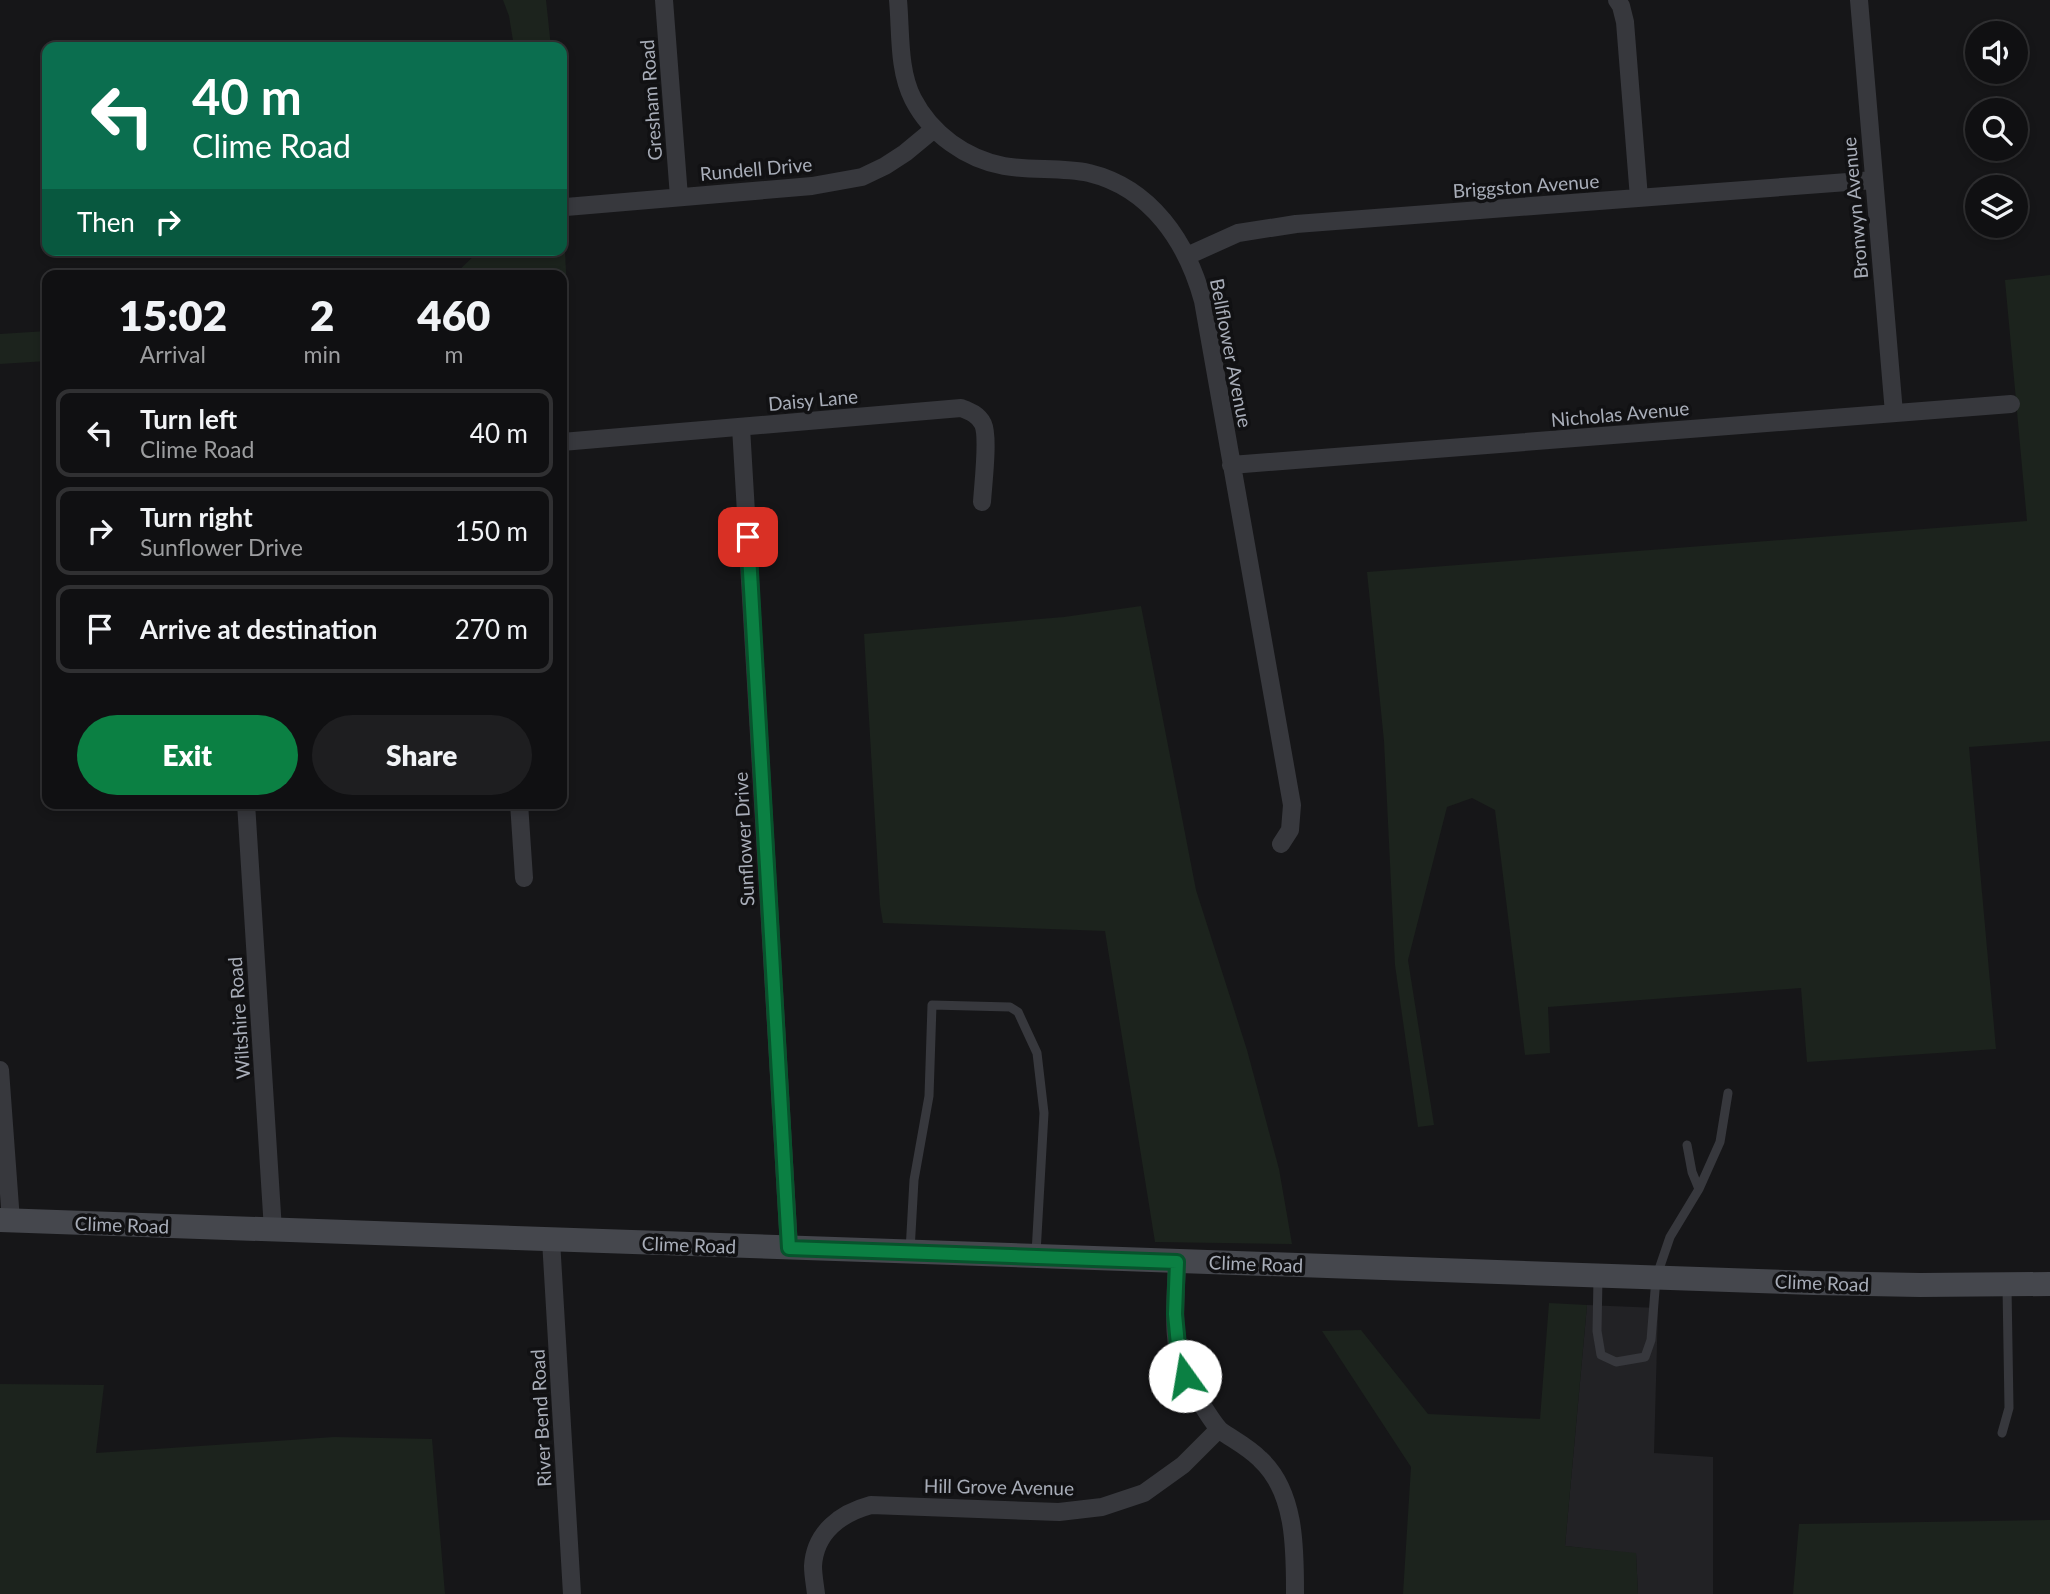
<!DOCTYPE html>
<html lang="en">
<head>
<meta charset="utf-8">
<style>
	:root { --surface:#101012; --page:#1e1e20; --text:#f1f3f6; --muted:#9c9d9f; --line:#303032; --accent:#0b8043 }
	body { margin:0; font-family:Lato,sans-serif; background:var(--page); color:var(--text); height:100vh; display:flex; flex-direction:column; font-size:26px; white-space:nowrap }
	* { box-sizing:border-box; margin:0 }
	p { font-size:23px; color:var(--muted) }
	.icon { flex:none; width:38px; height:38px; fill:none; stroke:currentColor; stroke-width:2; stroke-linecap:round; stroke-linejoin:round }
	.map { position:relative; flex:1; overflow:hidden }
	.side { position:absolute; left:42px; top:270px; width:525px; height:539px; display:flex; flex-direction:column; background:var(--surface); border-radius:14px; box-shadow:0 4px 10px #0003,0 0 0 2px var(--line) }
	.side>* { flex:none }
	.hud { position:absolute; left:42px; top:42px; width:525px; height:214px; border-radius:14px; box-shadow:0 4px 10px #0003,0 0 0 2px var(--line); background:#0b6e4f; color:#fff; overflow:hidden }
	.fabs { position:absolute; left:1965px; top:21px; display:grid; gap:14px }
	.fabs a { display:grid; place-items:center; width:63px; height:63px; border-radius:50%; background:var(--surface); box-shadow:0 4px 10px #0003,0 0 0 2px var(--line); font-size:35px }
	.pin { position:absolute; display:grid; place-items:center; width:60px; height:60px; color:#fff; margin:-30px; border-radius:14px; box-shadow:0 4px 10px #0006 }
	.me { position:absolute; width:77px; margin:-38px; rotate:347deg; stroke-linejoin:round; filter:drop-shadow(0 0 5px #0008) }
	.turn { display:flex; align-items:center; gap:24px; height:147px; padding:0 35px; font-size:32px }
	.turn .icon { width:91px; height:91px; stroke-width:2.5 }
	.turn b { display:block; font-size:49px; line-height:60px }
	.then { display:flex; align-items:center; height:66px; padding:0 35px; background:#0003; gap:14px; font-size:26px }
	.eta { display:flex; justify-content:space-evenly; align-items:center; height:119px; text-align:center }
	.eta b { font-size:42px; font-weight:800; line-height:49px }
	.cta { display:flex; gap:14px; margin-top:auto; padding:14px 35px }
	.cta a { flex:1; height:80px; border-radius:42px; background:var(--accent); color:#fff; font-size:28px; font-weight:800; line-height:80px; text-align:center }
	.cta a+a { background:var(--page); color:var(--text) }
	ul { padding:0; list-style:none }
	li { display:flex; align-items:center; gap:21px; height:88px; margin:0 14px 10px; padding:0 21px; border:4px solid var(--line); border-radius:14px }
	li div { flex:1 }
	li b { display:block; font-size:26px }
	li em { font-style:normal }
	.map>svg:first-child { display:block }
	.built { fill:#222225 }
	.green { fill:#1c231d }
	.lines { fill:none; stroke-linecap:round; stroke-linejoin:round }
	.lane { stroke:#37383d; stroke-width:9 }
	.street { stroke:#37383d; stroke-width:18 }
	.secondary { stroke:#45474d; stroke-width:24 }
	.route-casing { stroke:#07532c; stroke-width:18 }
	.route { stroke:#0b8043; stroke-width:12 }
	.labels { text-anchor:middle; stroke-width:7; stroke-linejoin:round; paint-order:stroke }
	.street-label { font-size:19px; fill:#a8adb8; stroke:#111113 }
</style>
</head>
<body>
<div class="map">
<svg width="2050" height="1594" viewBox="0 0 2050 1594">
	<rect width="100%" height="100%" fill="#161618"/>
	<path class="built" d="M 1587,1305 L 1658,1308 L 1654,1453 L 1713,1457 L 1713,1594 L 1638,1594 L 1636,1554 L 1565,1546 Z"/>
	<path class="green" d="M 503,0 L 546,0 L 551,47 L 514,47 L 509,16 Z
		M 562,189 L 568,313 L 562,314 L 562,275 L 454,275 L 480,250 L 562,250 Z
		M 2050,275 L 2050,741 L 1969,747 L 1996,1049 L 1807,1062 L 1801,988 L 1548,1007 L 1550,1053 L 1525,1055 L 1495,810 L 1472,798 L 1447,807 L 1408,960 L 1434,1125 L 1418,1127 L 1395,965 L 1384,741 L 1367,572 L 2027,521 L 2005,280 Z
		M 47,331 L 47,361 L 0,364 L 0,334 Z
		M 1141,606 L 1196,890 L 1247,1050 L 1279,1169 L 1292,1244 L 1155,1242 L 1105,931 L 883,923 L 880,905 L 864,634 L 1064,617 Z
		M 1549,1303 L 1587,1305 L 1565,1546 L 1636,1553 L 1638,1594 L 1403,1594 L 1411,1467 L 1322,1331 L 1361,1330 L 1428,1414 L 1540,1419 Z
		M 0,1384 L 104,1385 L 96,1453 L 334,1437 L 432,1439 L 445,1594 L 0,1594 Z
		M 2050,1520 L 2050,1594 L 1793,1594 L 1799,1524 Z"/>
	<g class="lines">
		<path class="lane" d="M 1687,1145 L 1692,1172 L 1699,1189
			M 910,1251 L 914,1180 L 929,1096 L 932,1005 L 1010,1007 L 1018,1012 L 1037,1053 L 1044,1113 L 1036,1253
			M 1598,1278 L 1597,1331 L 1601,1355 L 1616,1362 L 1645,1357 L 1651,1340 L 1656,1278 L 1670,1237 L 1699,1189 L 1720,1142 L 1728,1093
			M 2002,1433 L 2009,1408 L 2007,1287"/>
		<path class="street" d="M 664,0 L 679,197
			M 898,0 C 901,32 898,70 913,99 C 931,134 966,159 1004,166 C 1032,171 1061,167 1089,173 C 1151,188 1187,242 1203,301 L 1292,805 L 1290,830 L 1281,844
			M 1617,0 L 1621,6 L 1625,22 L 1639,198
			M 1859,0 L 1894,413
			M 566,207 L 812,186 L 862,177 L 885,166 L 905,153 L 934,129
			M 1187,256 L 1238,233 L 1296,224 L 1874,180
			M 741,427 L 789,1248
			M 562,442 L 961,408 C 969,411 978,414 983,424 C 989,437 983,485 982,502
			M 1231,465 L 2011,404
			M 246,803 L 273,1230
			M 519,803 L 524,878
			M 0,1070 L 11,1221
			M 551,1240 L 572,1594
			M 1177,1262 C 1176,1297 1170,1345 1186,1377 C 1192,1389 1213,1424 1221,1431 C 1234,1440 1248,1447 1260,1459 C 1296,1492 1295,1550 1295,1594
			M 816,1594 C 815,1585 813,1575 813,1566 C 815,1532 841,1513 871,1505 L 1059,1512 L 1102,1507 L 1144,1493 L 1183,1465 L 1219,1429"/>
		<path class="secondary" d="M 0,1220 L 1814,1283 L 1920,1285 L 2050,1284"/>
	</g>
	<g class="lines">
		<defs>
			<path id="route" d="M 748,537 L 789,1248 L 1177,1262 L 1175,1314 L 1178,1345 L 1185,1376"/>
		</defs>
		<use href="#route" class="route-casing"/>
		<use href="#route" class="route"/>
	</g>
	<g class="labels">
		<g class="street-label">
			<text transform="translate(651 100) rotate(-94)" y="7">Gresham Road</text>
			<text transform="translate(756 169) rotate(-5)" y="7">Rundell Drive</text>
			<text transform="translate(1526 186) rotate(-4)" y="7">Briggston Avenue</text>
			<text transform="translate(1855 208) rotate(-95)" y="7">Bronwyn Avenue</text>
			<text transform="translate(1231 353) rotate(79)" y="7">Bellflower Avenue</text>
			<text transform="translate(813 400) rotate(-5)" y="7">Daisy Lane</text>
			<text transform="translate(1620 414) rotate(-5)" y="7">Nicholas Avenue</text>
			<text transform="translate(744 839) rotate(-93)" y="7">Sunflower Drive</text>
			<text transform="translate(239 1018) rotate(-94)" y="7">Wiltshire Road</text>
			<text transform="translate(122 1225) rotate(2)" y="7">Clime Road</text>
			<text transform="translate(689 1245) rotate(2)" y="7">Clime Road</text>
			<text transform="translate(1256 1264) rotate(2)" y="7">Clime Road</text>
			<text transform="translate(1822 1283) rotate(2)" y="7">Clime Road</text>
			<text transform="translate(541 1418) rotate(-93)" y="7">River Bend Road</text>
			<text transform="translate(999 1487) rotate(1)" y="7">Hill Grove Avenue</text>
		</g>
	</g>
</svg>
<div class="fabs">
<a><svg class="icon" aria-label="sound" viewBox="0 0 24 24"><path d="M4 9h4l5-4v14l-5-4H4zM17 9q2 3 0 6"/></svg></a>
<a><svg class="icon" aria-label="search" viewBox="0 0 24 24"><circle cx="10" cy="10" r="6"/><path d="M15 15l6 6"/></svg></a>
<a><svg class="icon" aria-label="layers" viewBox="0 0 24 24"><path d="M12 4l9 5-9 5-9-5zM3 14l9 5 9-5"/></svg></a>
</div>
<div class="pin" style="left:748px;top:537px;background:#d93025"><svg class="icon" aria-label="arrive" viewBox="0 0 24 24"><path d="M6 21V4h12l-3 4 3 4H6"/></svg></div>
<svg class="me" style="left:1185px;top:1376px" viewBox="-20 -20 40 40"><circle r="19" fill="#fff"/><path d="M0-13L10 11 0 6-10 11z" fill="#0b8043"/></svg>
<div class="hud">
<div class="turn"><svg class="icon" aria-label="left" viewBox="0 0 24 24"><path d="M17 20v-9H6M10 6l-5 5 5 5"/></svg><div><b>40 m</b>Clime Road</div></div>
<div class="then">Then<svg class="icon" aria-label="right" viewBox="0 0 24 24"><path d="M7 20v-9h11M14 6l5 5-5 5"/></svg></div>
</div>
<section class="side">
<div class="eta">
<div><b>15:02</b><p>Arrival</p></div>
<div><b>2</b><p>min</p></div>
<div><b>460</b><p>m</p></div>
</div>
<ul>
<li><svg class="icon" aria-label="left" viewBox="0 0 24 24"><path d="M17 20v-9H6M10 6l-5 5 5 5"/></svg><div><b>Turn left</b><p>Clime Road</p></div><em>40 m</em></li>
<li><svg class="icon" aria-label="right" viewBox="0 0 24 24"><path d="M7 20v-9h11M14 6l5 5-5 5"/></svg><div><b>Turn right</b><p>Sunflower Drive</p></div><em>150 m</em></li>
<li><svg class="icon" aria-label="arrive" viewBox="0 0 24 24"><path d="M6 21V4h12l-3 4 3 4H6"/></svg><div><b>Arrive at destination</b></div><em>270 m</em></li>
</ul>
<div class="cta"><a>Exit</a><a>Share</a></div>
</section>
</div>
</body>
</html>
